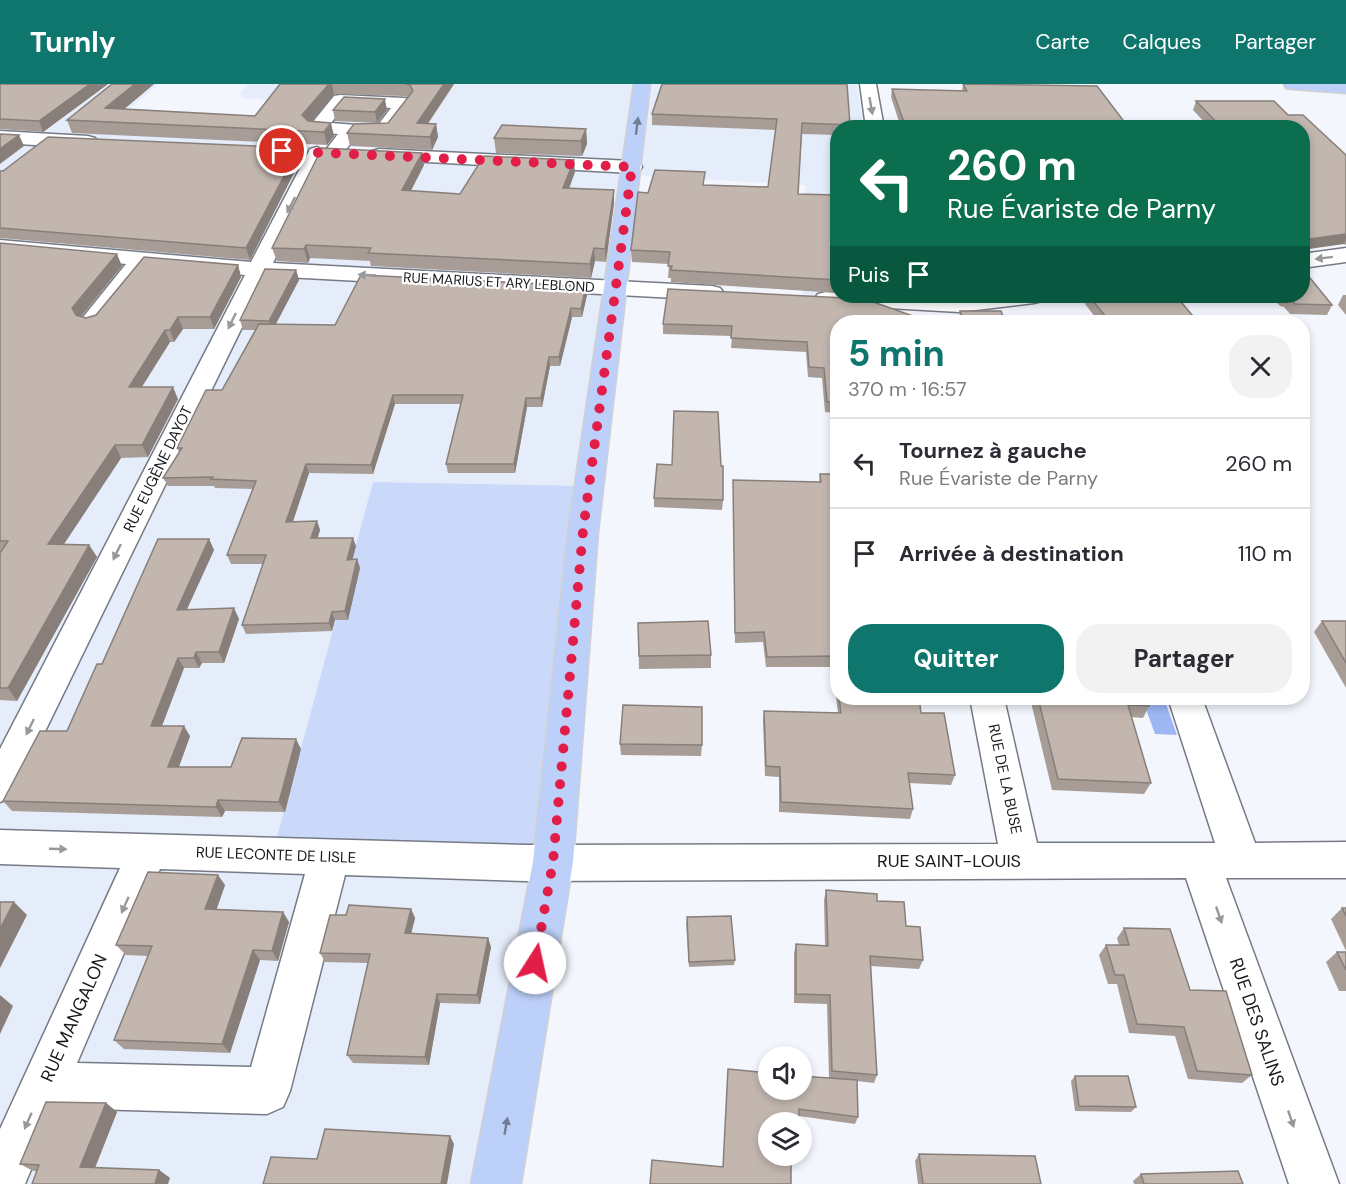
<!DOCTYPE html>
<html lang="fr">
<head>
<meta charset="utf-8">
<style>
	:root { --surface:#fff; --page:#f2f2f3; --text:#2b2b33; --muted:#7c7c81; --line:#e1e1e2; --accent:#0f766e }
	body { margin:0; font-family:"DM Sans",sans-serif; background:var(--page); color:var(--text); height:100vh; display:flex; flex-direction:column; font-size:22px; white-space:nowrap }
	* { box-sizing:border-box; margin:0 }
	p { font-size:20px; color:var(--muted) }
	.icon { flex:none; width:33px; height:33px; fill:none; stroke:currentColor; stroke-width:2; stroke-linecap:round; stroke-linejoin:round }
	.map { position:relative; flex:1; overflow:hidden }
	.panel { position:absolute; left:830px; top:231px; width:480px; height:390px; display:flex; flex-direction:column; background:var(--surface); border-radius:24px; box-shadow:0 3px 9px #0003 }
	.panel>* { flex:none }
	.guide { position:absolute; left:830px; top:36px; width:480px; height:183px; border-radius:24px; box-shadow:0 3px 9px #0003; background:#0b6e4f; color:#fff; overflow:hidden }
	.tools { position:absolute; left:758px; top:962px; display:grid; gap:12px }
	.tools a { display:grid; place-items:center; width:54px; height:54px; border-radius:50%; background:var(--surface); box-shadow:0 3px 9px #0003; font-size:30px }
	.pin { position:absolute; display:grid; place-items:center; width:51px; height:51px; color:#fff; margin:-26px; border:3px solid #fff; border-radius:50%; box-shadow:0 2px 6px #0007 }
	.me { position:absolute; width:66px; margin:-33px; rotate:10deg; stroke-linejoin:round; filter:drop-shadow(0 0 4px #0008) }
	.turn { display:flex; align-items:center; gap:21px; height:126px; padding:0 18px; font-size:27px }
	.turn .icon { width:78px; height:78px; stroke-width:2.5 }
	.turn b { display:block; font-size:42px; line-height:51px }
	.then { display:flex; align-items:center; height:57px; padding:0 18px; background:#0003; gap:12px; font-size:22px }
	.round { display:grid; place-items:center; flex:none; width:63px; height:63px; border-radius:24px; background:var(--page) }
	.summary { display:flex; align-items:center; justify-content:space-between; height:102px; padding:0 18px }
	h1 { font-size:36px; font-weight:700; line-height:45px; color:var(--accent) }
	.action { display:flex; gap:12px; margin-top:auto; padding:12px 18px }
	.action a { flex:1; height:69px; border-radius:24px; background:var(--accent); color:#fff; font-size:24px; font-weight:700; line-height:69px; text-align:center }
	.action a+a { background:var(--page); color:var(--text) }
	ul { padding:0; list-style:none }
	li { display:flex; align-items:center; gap:18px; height:90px; padding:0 18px; border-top:2px solid var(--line) }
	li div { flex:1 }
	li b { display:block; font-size:22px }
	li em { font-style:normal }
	header { display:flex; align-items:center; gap:36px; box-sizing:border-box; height:84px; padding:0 30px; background:var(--accent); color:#fff }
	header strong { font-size:28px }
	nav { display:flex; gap:33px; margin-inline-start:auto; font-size:21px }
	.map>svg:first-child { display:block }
	.built { fill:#e5ecfa; fill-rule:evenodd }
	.green { fill:#cad9fa }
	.water { fill:#9cb7f4 }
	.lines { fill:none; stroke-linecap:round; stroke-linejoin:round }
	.minor-casing { stroke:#757a84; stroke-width:3 }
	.major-casing { stroke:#d1d1d2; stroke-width:3 }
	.minor { fill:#fff; fill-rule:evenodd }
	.major { fill:#bdd0f9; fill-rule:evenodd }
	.wall { fill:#a79d96 }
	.shaded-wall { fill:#887f7a }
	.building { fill:#c2b6af; stroke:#887f7a; stroke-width:1.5 }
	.oneway { fill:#979899 }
	.oneway2 { fill:#727e96 }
	.route { stroke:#e11d48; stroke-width:10; stroke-dasharray:0 18 }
	.labels { text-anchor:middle; stroke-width:4.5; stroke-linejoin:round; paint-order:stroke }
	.far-street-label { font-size:14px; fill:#17191d; stroke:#fff }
	.street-label { font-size:15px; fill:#17191d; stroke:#fff }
	.near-street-label { font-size:18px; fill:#17191d; stroke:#fff }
</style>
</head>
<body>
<header>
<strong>Turnly</strong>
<nav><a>Carte</a><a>Calques</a><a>Partager</a></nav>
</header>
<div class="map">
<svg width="1346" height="1100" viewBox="0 0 1346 1100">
	<rect width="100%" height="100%" fill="#f3f6fd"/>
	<path class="built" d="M 0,0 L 159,0 L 118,34 L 260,41 L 284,16 L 243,14 L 240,9 L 249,0 L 642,0 L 636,47 L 709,50 L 640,47 L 646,0 L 857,0 L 863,43 L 837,44 L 837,212 L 903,212 L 904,219 L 803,213 L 805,101 L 631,91 L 590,402 L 373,398 L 272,770 L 553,778 L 496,1100 L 0,1100 ZM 280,48 L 347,51 L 400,64 L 395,71 L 266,65 Z"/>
	<path class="green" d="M 373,398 L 590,402 L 553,778 L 272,771 Z"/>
	<path class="water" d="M 1143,617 L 1165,617 L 1177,651 L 1155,650 Z"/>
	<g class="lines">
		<defs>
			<path id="minor" d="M 860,0 L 876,0 L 884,44 L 866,44 Z
				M 340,11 L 404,14 L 410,15 L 413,19 C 398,41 395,57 366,50 L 363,46 L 366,42 L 378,41 L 391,24 L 345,21 L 331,39 L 357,41 L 360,45 C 352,57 341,80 325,71 L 273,179 L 712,202 L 720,204 L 724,209 L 720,214 L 712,216 L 267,192 L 13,713 L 0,718 L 0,665 L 245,191 L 148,182 L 100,242 L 92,244 L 84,242 L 80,237 L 126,180 L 0,168 L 0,156 L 251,178 L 308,69 L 310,65 L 317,63 L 325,67 L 338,50 L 311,48 L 308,44 L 334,12 Z
				M 0,47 L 88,52 L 95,54 L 97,58 L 95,62 L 88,64 L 0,59 Z
				M 379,65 L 632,77 L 639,79 L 642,83 L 639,87 L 632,89 L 372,75 L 370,71 L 372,67 Z
				M 1346,164 L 1346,178 L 1302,184 L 1302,170 Z
				M 826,208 L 837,209 L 837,212 L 959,214 L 980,212 L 1046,212 L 1042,217 L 1034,219 L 959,228 L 818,220 L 814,215 L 818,210 Z
				M 970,614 L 1004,614 L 1037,759 L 1215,759 L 1168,614 L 1202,614 L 1255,759 L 1346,758 L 1346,794 L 1226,794 L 1339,1100 L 1289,1100 L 1186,794 L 526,797 L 345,791 L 290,1007 L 283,1023 L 267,1030 L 57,1024 L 25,1100 L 0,1100 L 0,1045 L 120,784 L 0,780 L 0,746 L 526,761 L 998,760 ZM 160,785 L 305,790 L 251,983 L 77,979 Z"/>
			<path id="major" d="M 634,0 L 650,0 L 598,448 L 573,778 L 521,1100 L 471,1100 L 533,778 L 568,448 Z
				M 1284,0 L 1346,0 L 1346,9 L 1292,5 L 1286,4 Z"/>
		</defs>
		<use href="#minor" class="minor-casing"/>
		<use href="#major" class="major-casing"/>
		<use href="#minor" class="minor"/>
		<use href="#major" class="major"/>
	</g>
	<path class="wall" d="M 0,0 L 108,0 L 43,48 L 0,45 Z
		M 154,0 L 124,25 L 255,32 L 280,0 L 454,0 L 428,40 L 436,40 L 438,53 L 432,66 L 350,62 L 347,49 L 388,39 L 408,13 L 404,12 L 334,10 L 311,38 L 334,52 L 327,61 L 72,49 L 67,36 Z
		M 662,0 L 850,41 L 850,44 L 837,44 L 837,51 L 802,50 L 798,110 L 837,111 L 837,209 L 671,198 L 671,194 L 668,194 L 669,180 L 632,178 L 631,166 L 648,109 L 705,101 L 768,103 L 776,46 L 652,41 L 652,30 Z
		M 963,0 L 1129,44 L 901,44 L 891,13 L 892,5 L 962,7 Z
		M 1196,17 L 1288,31 L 1346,71 L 1346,161 L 1344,160 L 1302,44 L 1210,44 L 1193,26 Z
		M 333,26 L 387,26 L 377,39 L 335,37 Z
		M 586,45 L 587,60 L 582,72 L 496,69 L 494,54 Z
		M 299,64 L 301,75 L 250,176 L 0,154 L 0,87 Z
		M 424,81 L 411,107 L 460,110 L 575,88 L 569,105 L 614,119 L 606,178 L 595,177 L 591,194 L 371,182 L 370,177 L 310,174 L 308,179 L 277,177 L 272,164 Z
		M 0,159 L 122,182 L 81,233 L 86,234 L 96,231 L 238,181 L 241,193 L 214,245 L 183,245 L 174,258 L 170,258 L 142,303 L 178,315 L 148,373 L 121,374 L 64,460 L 89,461 L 97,473 L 17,617 L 0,616 Z
		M 296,186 L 299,196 L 276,240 L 335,241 L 587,211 L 582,233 L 572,233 L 560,282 L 550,282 L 542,323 L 527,323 L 515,389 L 448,389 L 446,380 L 461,320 L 395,320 L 373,390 L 309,389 L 292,438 L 317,437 L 320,446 L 317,454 L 356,462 L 352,476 L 357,475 L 360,484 L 348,536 L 335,536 L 332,547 L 246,550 L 242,541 L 263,480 L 231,480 L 227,471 L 253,405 L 215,404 L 214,402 L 168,402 L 163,394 L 179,368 L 177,364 L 222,306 L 255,246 L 243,246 L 240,236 Z
		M 1343,211 L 1346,211 L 1346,231 L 1338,221 Z
		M 1088,212 L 1176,212 L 1198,238 L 1099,238 L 1085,220 Z
		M 1271,212 L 1302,212 L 1332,221 L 1327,231 L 1290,230 L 1284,223 L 1280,222 Z
		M 960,227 L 1005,237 L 1019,238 L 958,238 Z
		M 837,238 L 837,614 L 919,614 L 921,629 L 955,691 L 951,701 L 909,699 L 913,725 L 910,735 L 779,728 L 779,693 L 765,692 L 763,637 L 764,627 L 838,629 L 832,583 L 766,583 L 763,558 L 735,559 L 733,396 L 819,398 L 820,390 L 837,390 L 834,329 L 825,328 L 822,294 L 808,293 L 806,268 L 731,264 L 732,252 L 663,250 L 663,240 Z
		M 721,382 L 723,416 L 722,426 L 654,423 L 654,414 Z
		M 209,455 L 214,466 L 187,525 L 239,535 L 224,579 L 202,579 L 199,584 L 184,584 L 162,642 L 190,652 L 179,683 L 231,683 L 301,665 L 285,728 L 225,727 L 222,733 L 12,727 L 3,717 L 67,647 L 102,580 Z
		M 1302,465 L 1307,475 L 1302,484 Z
		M 1322,537 L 1346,537 L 1346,604 L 1314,548 Z
		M 638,539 L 711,571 L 711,584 L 639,585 Z
		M 1030,614 L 1145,614 L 1149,622 L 1143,634 L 1131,633 L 1151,699 L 1144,710 L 1052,706 Z
		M 620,660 L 702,661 L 701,672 L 621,671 Z
		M 225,801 L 216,825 L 283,828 L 289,838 L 278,877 L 260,876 L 230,969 L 124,965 L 114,956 L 148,872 L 126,871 L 116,861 Z
		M 826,806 L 877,817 L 906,842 L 923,876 L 919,885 L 871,882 L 877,991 L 874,999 L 857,997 L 858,1033 L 855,1040 L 799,1032 L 768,1038 L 723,1083 L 728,985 L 829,994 L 827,920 L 794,919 L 794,869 L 796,860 L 825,862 L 824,816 Z
		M 1342,824 L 1346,824 L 1346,867 L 1331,835 Z
		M 411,825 L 415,834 L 411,850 L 488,854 L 491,863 L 480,920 L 440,919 L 429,981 L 353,979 L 347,971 L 368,879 L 325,878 L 320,869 L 346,831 Z
		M 686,838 L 735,876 L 734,881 L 689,883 Z
		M 1124,844 L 1190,906 L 1252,991 L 1242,999 L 1188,995 L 1175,952 L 1129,949 L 1117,900 L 1108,900 L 1099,871 L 1106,861 L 1119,861 L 1117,854 Z
		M 1337,868 L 1346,868 L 1346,907 L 1339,907 L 1326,878 Z
		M 1075,992 L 1136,1023 L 1131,1028 L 1075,1027 L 1071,997 Z
		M 106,1019 L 117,1028 L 95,1084 L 159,1086 L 170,1094 L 33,1087 L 20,1080 Z
		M 919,1070 L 1041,1100 L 918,1100 L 915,1077 Z
		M 1141,1090 L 1243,1100 L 1134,1100 L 1133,1097 Z"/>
	<path class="shaded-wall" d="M 90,0 L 108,0 L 43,48 L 39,37 Z
		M 135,0 L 154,0 L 110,37 L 105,24 Z
		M 329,0 L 332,0 L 334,10 L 306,44 L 302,31 Z
		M 444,0 L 454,0 L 419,52 L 417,39 Z
		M 385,15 L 387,26 L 377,39 L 375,28 Z
		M 331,39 L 334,52 L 327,61 L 324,48 Z
		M 436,40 L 438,53 L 432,66 L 430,53 Z
		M 586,45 L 587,60 L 582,72 L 581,57 Z
		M 19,51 L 24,62 L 0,80 L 0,65 Z
		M 299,64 L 301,75 L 250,176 L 246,164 Z
		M 422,69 L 424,81 L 404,119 L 402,106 Z
		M 574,76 L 575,88 L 564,117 L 563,104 Z
		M 614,106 L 614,119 L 606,178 L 605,165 Z
		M 1346,150 L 1346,156 L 1344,160 L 1302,166 L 1302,156 Z
		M 306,161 L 310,174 L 308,179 L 304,165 Z
		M 594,164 L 595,177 L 591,194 L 590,180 Z
		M 117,170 L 122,182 L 78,236 L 72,224 Z
		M 238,181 L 241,193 L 214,245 L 210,233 Z
		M 296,186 L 299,196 L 272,247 L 269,237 Z
		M 586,202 L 587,211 L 582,233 L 581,225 Z
		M 571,224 L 572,233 L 560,282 L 559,273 Z
		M 178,233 L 183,245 L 174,258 L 170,246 Z
		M 165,246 L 170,258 L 134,315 L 129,303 Z
		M 549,273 L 550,282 L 542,323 L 541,314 Z
		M 173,303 L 178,315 L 148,373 L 142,361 Z
		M 393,311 L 395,320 L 373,390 L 371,381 Z
		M 526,314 L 527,323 L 515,389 L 514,380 Z
		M 115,361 L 121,374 L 56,472 L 48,460 Z
		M 306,380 L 309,389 L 290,447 L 286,438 Z
		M 317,437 L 320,446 L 315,463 L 311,454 Z
		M 353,454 L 356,462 L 350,485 L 347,476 Z
		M 209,455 L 214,466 L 182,536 L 177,526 Z
		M 89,461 L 97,473 L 17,617 L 8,604 Z
		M 357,475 L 360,484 L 348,536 L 345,527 Z
		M 234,524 L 239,535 L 224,579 L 219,568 Z
		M 332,528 L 335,536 L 332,547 L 329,539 Z
		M 196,568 L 202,579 L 199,584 L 194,574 Z
		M 178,574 L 184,584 L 158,652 L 151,642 Z
		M 184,642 L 190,652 L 175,693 L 168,683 Z
		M 296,655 L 301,665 L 285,728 L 279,718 Z
		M 218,716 L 225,727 L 222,733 L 216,723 Z
		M 218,791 L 225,801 L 213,836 L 205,825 Z
		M 14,818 L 27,831 L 0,884 L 0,845 Z
		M 411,825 L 415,834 L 409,858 L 405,849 Z
		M 283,828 L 289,838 L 278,877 L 272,867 Z
		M 488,854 L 491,863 L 480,920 L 477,911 Z
		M 253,866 L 260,876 L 230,969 L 222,960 Z
		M 437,910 L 440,919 L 429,981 L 425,973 Z
		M 0,911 L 13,922 L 0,950 Z
		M 106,1019 L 117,1028 L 92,1091 L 80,1083 Z
		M 450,1052 L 454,1060 L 447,1100 L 441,1100 Z
		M 159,1086 L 170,1094 L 168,1100 L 155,1100 Z"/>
	<path class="building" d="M 0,0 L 90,0 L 39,37 L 0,35 Z
		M 112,0 L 135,0 L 105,24 L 255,32 L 280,0 L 329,0 L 302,31 L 308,37 L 331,39 L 324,48 L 67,36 Z
		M 405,0 L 444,0 L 417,39 L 436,40 L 430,53 L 347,49 L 354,40 L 388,39 L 413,7 L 410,1 Z
		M 662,0 L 847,0 L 850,41 L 802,39 L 798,110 L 837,111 L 837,196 L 671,186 L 672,182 L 668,182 L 670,168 L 631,166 L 638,108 L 648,109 L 655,86 L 705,88 L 703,101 L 768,103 L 777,35 L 652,30 Z
		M 963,0 L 1097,2 L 1129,44 L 906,44 L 892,5 L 967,7 Z
		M 344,13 L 385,15 L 375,28 L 333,26 Z
		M 1196,17 L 1274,17 L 1288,31 L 1303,31 L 1346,71 L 1346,150 L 1302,156 L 1302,44 L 1222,44 Z
		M 502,41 L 586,45 L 581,57 L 494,54 Z
		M 0,50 L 19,51 L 0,65 Z
		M 48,53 L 299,64 L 246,164 L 0,144 L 0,87 L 3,87 Z
		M 322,64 L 422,69 L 402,106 L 460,110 L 484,72 L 574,76 L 563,104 L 614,106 L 605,165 L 594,164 L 590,180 L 368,169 L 371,164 L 306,161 L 304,165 L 272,164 Z
		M 0,159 L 117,170 L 72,224 L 76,231 L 86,234 L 96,231 L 144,173 L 238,181 L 210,233 L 178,233 L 170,246 L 165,246 L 129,303 L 173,303 L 142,361 L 115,361 L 48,460 L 89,461 L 8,604 L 0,604 L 0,469 L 8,457 L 0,457 Z
		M 1302,184 L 1332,221 L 1295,220 L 1289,212 L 1284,212 L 1302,212 Z
		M 265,185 L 296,186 L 269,237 L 240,236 Z
		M 361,191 L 586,202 L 581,225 L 571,224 L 559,273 L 549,273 L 541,314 L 526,314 L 514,380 L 446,380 L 463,311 L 393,311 L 371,381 L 306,380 L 286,438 L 317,437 L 311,454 L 353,454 L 347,476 L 357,475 L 345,527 L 332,528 L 329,539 L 242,541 L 266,471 L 227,471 L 256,397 L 211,395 L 213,393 L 163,394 L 182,364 L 177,364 L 206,306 L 222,306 L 259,240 L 335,241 Z
		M 668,205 L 865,215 L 927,237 L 927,238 L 837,238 L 837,348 L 836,318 L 827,318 L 824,284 L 809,283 L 807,258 L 731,254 L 732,242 L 663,240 Z
		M 1089,212 L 1176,212 L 1198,238 L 1110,238 Z
		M 960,227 L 1001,227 L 1005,237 L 1018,237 L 1019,238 L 965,238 Z
		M 674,327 L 718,328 L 721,382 L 723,382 L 723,416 L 654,414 L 657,380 L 672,381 Z
		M 820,390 L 837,390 L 837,597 L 834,572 L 767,573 L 764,548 L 735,549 L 733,396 L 821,398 Z
		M 158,455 L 209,455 L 177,526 L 234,524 L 219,568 L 196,568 L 194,574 L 178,574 L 151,642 L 184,642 L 168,683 L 231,683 L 242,654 L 296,655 L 279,718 L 218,716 L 216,723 L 3,717 L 40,647 L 67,647 L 97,580 L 102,580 Z
		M 1302,465 L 1307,475 L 1302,475 Z
		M 708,537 L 711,571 L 639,572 L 638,539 Z
		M 1322,537 L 1346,537 L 1346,579 Z
		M 839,614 L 919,614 L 921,629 L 944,629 L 955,691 L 908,689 L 913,725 L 781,718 L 780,683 L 766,682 L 764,627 L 841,629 Z
		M 1038,614 L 1145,614 L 1149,622 L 1128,621 L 1151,699 L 1058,695 Z
		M 623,621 L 702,623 L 702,661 L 620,660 Z
		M 148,788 L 218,791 L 205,825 L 283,828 L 272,867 L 253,866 L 222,960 L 114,956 L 152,862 L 116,861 Z
		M 826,806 L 877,810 L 877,817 L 904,818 L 906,842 L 920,843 L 923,876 L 870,872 L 877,991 L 832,987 L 830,911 L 796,910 L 796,860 L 828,862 Z
		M 0,818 L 14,818 L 0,845 Z
		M 349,821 L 411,825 L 405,849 L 488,854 L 477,911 L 437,910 L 425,973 L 347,971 L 370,870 L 320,869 L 330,831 L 346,831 Z
		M 1342,824 L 1346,824 L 1346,832 Z
		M 731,832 L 735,876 L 689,878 L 687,833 Z
		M 1124,844 L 1170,845 L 1190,906 L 1226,907 L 1252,991 L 1197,987 L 1184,943 L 1137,940 L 1124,891 L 1115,891 L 1106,861 L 1129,861 Z
		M 1337,868 L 1346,868 L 1346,886 Z
		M 728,985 L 768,989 L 768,1005 L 801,1005 L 801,992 L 857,996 L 858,1033 L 799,1025 L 799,1038 L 768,1038 L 768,1071 L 791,1071 L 791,1100 L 650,1100 L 652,1076 L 723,1083 Z
		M 1075,992 L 1128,992 L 1136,1023 L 1079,1022 Z
		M 46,1018 L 106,1019 L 80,1083 L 159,1086 L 155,1100 L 32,1100 L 39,1081 L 20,1080 Z
		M 325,1045 L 450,1052 L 441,1100 L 263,1100 L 271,1073 L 317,1075 Z
		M 919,1070 L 1035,1072 L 1041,1100 L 923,1100 Z
		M 1238,1087 L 1243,1100 L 1144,1100 L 1141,1090 Z"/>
	<defs><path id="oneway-solid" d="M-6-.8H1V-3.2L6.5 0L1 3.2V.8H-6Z" transform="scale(1.5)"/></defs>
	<g class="oneway">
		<use href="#oneway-solid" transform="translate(871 22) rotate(80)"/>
		<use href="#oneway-solid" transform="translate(291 121) rotate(117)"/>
		<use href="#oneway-solid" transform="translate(1324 174) rotate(173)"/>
		<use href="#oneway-solid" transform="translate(367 191) rotate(-177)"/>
		<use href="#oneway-solid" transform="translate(232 237) rotate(116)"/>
		<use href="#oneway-solid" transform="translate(117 468) rotate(116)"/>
		<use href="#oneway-solid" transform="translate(30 643) rotate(116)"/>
		<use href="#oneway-solid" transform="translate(58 765) rotate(2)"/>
		<use href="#oneway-solid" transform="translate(125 821) rotate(114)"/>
		<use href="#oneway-solid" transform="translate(1219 831) rotate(71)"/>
		<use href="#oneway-solid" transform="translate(1291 1035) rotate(71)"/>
		<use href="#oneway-solid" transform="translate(28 1037) rotate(114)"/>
	</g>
	<g class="oneway2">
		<use href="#oneway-solid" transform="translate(637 42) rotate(-83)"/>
		<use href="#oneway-solid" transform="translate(506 1042) rotate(-80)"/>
	</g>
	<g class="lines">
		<path class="route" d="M 282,67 L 632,83 L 583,447 L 553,778 L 535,879"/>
	</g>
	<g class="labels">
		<g class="far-street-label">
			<text transform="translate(499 198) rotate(3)" y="5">RUE MARIUS ET ARY LEBLOND</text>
		</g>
		<g class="street-label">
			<text transform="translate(158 385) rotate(-64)" y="5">RUE EUGÈNE DAYOT</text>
			<text transform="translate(1005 695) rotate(78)" y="5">RUE DE LA BUSE</text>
			<text transform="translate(276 771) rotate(2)" y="5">RUE LECONTE DE LISLE</text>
		</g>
		<g class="near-street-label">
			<text x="949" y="783">RUE SAINT-LOUIS</text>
			<text transform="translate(74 934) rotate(-66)" y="6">RUE MANGALON</text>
			<text transform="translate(1257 938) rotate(71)" y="6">RUE DES SALINS</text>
		</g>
	</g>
</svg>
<div class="tools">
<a><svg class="icon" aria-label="sound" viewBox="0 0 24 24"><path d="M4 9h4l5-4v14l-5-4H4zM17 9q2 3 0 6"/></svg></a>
<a><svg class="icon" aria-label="layers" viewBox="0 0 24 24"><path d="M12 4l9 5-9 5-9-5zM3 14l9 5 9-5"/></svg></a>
</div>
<div class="pin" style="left:282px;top:67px;background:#d93025"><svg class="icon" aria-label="arrive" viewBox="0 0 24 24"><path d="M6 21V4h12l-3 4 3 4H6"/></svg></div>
<svg class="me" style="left:535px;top:879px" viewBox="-20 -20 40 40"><circle r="19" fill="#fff"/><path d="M0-13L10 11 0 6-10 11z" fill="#e11d48"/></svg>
<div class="guide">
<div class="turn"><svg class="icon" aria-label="left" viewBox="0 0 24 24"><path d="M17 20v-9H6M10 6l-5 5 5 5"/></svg><div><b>260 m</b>Rue Évariste de Parny</div></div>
<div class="then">Puis<svg class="icon" aria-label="arrive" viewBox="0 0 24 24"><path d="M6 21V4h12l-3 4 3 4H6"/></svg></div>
</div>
<section class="panel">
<div class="summary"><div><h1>5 min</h1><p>370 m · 16:57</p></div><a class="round"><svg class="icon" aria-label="close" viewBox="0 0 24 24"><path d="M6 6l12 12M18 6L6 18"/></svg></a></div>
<ul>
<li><svg class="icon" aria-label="left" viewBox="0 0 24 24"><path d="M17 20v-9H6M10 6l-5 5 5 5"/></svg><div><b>Tournez à gauche</b><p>Rue Évariste de Parny</p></div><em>260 m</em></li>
<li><svg class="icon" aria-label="arrive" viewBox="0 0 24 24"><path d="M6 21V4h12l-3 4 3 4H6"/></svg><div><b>Arrivée à destination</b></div><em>110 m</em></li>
</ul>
<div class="action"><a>Quitter</a><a>Partager</a></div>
</section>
</div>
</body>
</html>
